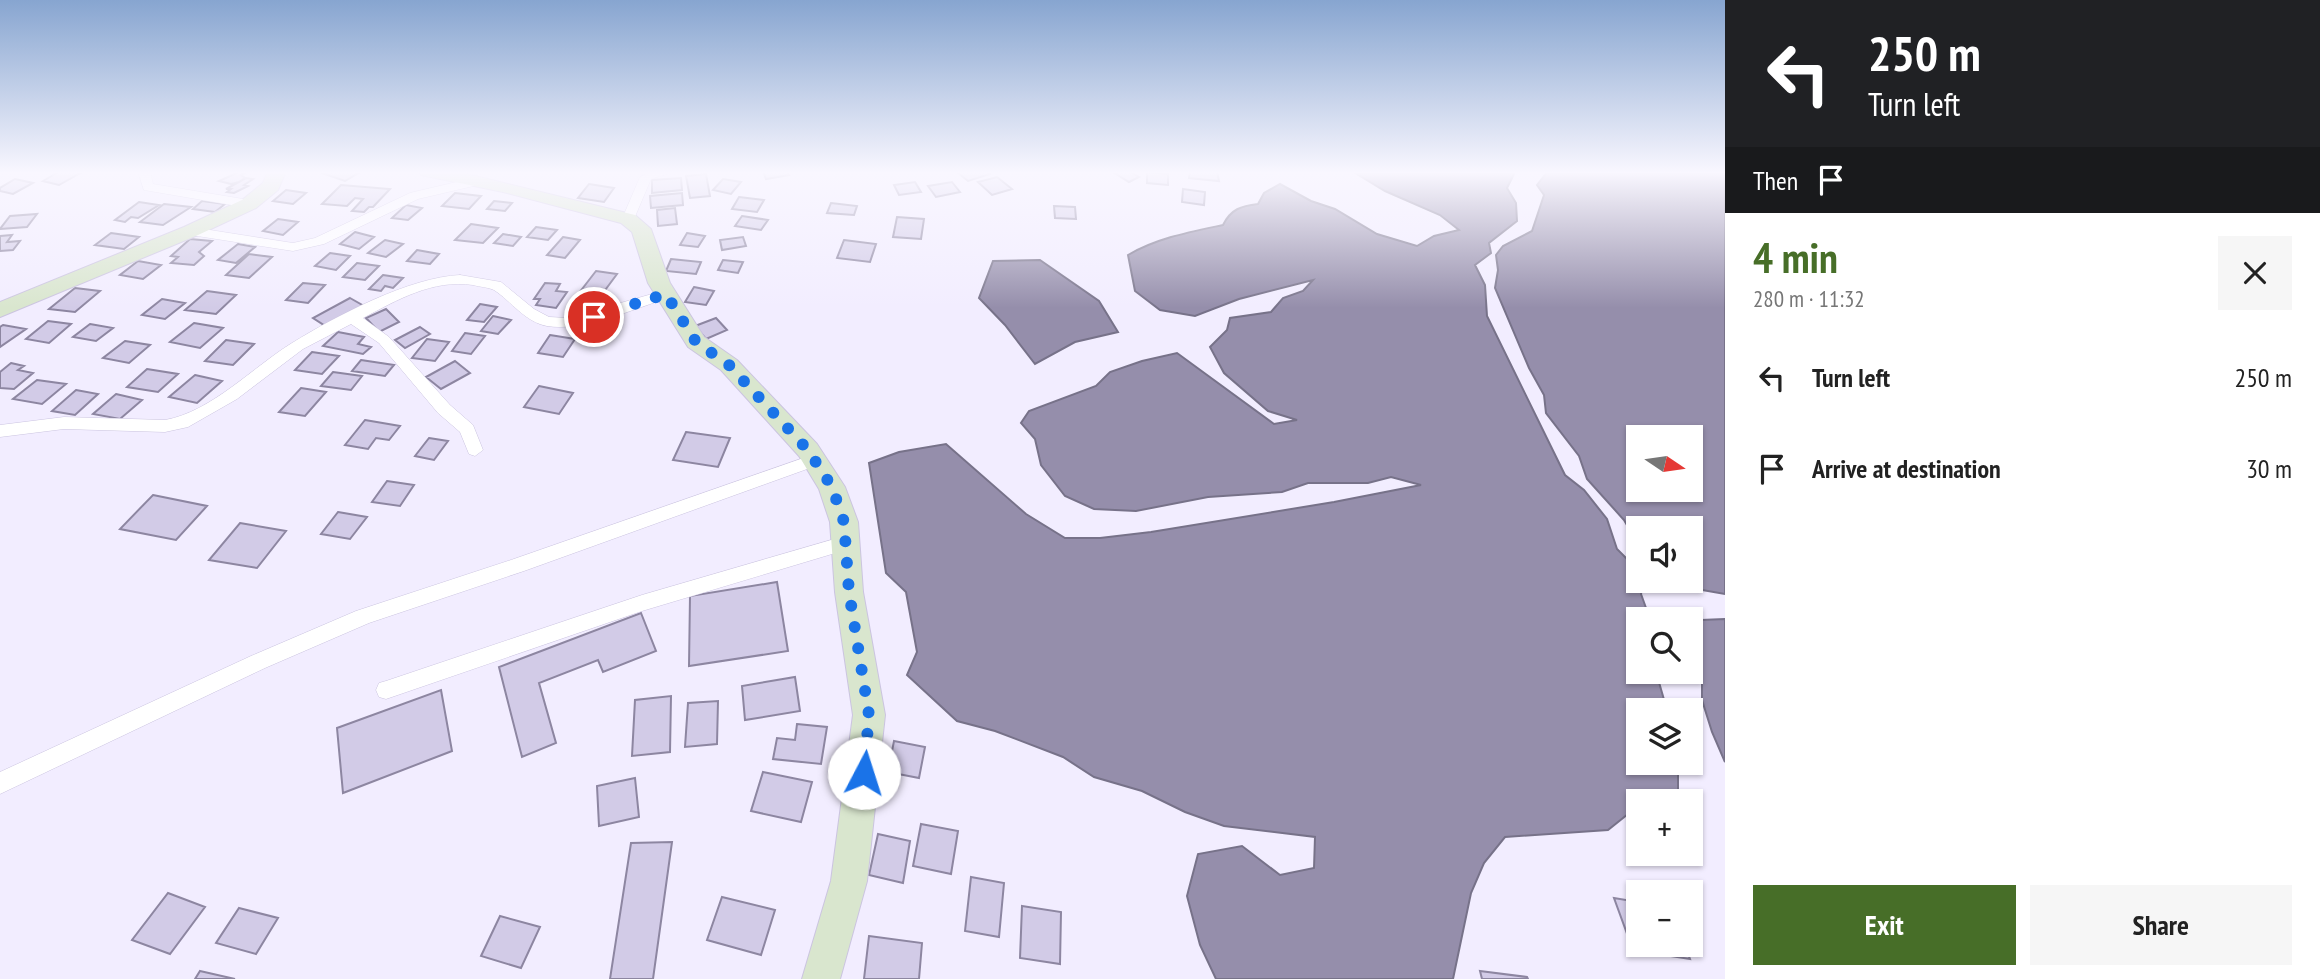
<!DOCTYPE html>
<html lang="en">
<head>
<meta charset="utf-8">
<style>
	:root { --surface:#fff; --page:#f6f6f6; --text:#222; --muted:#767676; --accent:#476e28 }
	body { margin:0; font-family:"PT Sans Narrow",sans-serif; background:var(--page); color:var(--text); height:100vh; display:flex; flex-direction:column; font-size:26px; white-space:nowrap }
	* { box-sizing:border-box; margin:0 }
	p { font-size:23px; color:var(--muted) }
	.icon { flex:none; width:38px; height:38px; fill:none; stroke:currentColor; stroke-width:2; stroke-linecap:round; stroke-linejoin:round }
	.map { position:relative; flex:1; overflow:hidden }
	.drawer { display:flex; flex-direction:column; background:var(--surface); width:595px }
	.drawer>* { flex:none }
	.guide { background:#202124; color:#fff; overflow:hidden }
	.needle { width:46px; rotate:103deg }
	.fabs { position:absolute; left:1626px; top:425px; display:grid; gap:14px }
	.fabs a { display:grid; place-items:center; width:77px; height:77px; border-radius:0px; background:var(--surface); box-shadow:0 2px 5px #0004; font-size:35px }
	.pin { position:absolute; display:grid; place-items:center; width:60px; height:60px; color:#fff; margin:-30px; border:4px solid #fff; border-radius:50%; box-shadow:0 2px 7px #0007 }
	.me { position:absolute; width:77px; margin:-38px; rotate:5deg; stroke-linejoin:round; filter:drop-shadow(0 0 5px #0008) }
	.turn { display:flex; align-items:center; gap:24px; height:147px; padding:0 28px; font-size:32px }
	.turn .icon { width:91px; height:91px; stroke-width:2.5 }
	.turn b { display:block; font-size:49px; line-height:60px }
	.then { display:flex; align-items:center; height:66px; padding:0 28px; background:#0003; gap:14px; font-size:26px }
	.round { display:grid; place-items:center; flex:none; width:74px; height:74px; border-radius:0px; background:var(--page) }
	.head { display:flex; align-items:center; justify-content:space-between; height:119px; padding:0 28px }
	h1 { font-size:42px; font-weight:700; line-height:52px; color:var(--accent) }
	.button { display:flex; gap:14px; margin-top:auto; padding:14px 28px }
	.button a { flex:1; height:80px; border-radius:0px; background:var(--accent); color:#fff; font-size:28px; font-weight:700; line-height:80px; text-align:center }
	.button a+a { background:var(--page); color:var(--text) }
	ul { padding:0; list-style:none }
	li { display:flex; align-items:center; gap:21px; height:91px; padding:0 28px }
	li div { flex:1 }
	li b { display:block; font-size:26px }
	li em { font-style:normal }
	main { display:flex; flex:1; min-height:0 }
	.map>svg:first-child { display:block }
	.water { fill:#958eab; stroke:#777289; stroke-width:2; fill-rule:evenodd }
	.building { fill:#d2cbe7; stroke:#8d86a1; stroke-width:2 }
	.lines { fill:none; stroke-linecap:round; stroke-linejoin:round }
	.minor-casing { stroke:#cbc4e0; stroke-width:1 }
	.secondary-casing { stroke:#cbc4e0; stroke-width:2 }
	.minor { fill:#fff; fill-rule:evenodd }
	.secondary { fill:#d9e6ce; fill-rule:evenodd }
	.route { stroke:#1a73e8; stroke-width:12; stroke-dasharray:0 21.6 }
</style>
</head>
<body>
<main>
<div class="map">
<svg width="1725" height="979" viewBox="0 0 1725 979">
	<rect width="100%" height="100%" fill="#f2edff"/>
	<path class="water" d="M 1352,171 L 1512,171 L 1514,174 L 1507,188 L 1516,203 L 1517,221 L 1489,243 L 1491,253 L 1475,265 L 1485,285 L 1487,316 L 1565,475 L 1584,490 L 1607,519 L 1617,549 L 1638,570 L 1638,581 L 1644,581 L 1641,594 L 1650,619 L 1638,620 L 1638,672 L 1656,672 L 1667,710 L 1638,710 L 1638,763 L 1678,763 L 1678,796 L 1657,801 L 1638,802 L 1638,806 L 1608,830 L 1505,837 L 1484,863 L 1471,893 L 1453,979 L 1216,979 L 1200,945 L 1187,896 L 1198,854 L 1242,846 L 1280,875 L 1314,868 L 1315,837 L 1224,826 L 1185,812 L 1142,791 L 1094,777 L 1063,757 L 995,731 L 957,721 L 907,675 L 917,652 L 906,592 L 886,573 L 869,463 L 899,452 L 946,444 L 1026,514 L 1065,538 L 1100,538 L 1151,532 L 1334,502 L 1421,485 L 1391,477 L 1368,483 L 1308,483 L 1282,492 L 1208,497 L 1136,511 L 1094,509 L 1065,496 L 1041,465 L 1035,439 L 1021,423 L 1029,411 L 1096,386 L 1110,372 L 1142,361 L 1177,353 L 1274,424 L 1297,420 L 1268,411 L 1224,373 L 1210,347 L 1227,330 L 1230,318 L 1271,312 L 1283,298 L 1303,291 L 1313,280 L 1239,299 L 1195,316 L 1160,310 L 1135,291 L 1128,255 C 1157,238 1190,232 1223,225 C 1231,209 1241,206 1258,204 L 1264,193 L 1280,184 L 1311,201 L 1335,209 L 1377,234 L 1417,246 L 1434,236 L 1459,230 L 1440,215 L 1385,191 Z
		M 1548,171 L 1725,171 L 1725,594 L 1691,588 L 1682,581 L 1690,581 L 1690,528 L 1638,528 L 1638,544 L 1624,520 L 1587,479 L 1579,456 L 1546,413 L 1544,395 L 1529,368 L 1495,288 L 1498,270 L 1496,255 L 1503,246 L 1532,231 L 1544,195 L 1537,185 ZM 1638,438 L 1690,438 L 1690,490 L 1638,490 Z
		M 1040,260 L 1099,301 L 1118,332 L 1075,342 L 1035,364 L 1005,325 L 979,298 L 993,261 Z
		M 1725,619 L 1725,762 L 1712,732 L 1702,700 L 1702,678 L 1691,641 L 1691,632 L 1701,620 Z"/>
	<path class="building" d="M 60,171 L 81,171 L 82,172 L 59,185 L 43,181 Z
		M 241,171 L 248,171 L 241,175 L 245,178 L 239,182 L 231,184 L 219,181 Z
		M 324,171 L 358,171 L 360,172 L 345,181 L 322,173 Z
		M 763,171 L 787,171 L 789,175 L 766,179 Z
		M 962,171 L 986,171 L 990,174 L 968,181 L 958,173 Z
		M 1129,171 L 1139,177 L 1129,182 L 1113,172 Z
		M 1190,171 L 1217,171 L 1219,181 L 1189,178 Z
		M 1147,172 L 1168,174 L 1168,185 L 1147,183 Z
		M 706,174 L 710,196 L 690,198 L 686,176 Z
		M 997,177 L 1012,189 L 992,195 L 978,182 Z
		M 246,178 L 253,179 L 244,185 L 248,186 L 234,193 L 227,192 L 231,189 L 226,189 Z
		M 681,178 L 682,190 L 652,193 L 652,180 Z
		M 15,179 L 33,183 L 13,194 L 0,191 L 0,188 Z
		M 723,179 L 741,182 L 731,194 L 713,190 Z
		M 915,182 L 921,192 L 899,195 L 894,185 Z
		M 952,182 L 960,192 L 936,197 L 928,186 Z
		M 589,184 L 614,188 L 604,202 L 578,198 Z
		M 341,185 L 390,189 L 373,207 L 369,207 L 364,212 L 352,211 L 363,199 L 355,198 L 347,206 L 322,204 Z
		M 1183,189 L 1205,192 L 1204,205 L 1182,202 Z
		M 286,190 L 306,193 L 293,204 L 273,201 Z
		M 455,193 L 481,196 L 469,209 L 442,206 Z
		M 682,193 L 683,205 L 651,208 L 650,196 Z
		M 739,197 L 764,200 L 757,212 L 732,209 Z
		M 202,201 L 225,204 L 215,212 L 193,209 Z
		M 494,201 L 512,203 L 505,211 L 487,209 Z
		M 139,202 L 159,205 L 138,218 L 131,217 L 125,222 L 115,220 Z
		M 831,203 L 857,206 L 854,215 L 827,213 Z
		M 164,204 L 191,207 L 163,225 L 140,222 Z
		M 406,205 L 422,208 L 408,220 L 392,218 Z
		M 1054,206 L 1075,207 L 1076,219 L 1055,218 Z
		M 675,208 L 677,224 L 658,226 L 657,210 Z
		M 37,214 L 27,227 L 0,229 L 10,216 Z
		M 742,216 L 768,220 L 761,230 L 735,226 Z
		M 897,217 L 924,219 L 921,239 L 893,237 Z
		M 278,219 L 298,222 L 283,235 L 263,231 Z
		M 471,224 L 498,228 L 483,243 L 455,240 Z
		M 536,227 L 557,230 L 548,240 L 527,237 Z
		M 355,232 L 374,237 L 359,249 L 340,244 Z
		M 111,233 L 139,237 L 124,249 L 95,245 Z
		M 687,233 L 705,236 L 698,247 L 680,245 Z
		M 503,234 L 521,237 L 513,246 L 494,243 Z
		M 12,235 L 7,242 L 20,241 L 13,250 L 0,251 L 0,236 Z
		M 563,237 L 580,240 L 565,258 L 547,255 Z
		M 743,237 L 746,246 L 722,250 L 720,240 Z
		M 190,239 L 212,241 L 199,252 L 204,256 L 194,265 L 171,263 L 178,257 L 171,256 Z
		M 385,240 L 403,244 L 386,257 L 368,253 Z
		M 844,240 L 876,244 L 870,262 L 837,258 Z
		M 238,244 L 255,247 L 236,263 L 218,260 Z
		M 417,250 L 439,254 L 430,264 L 407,261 Z
		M 330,253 L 350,256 L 336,270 L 315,266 Z
		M 249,254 L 272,257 L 249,278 L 226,275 Z
		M 671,259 L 701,262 L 696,274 L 666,271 Z
		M 723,260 L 743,262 L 738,273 L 718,270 Z
		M 138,261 L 161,265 L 143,279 L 120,275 Z
		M 357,263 L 379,266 L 365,280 L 343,277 Z
		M 596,271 L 617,274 L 600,297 L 579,293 Z
		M 383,275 L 403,278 L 393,288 L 385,286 L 381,291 L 369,289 Z
		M 303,283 L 325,285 L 308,303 L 286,300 Z
		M 545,283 L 560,284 L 556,291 L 567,292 L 556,308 L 536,305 L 540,299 L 534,299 Z
		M 694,287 L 714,291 L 706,305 L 685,302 Z
		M 75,288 L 100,291 L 75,312 L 49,309 Z
		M 207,291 L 236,295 L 216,314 L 185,310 Z
		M 350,298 L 364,306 L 327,327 L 313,318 Z
		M 162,299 L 185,303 L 165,319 L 142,315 Z
		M 480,304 L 497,307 L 484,322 L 467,320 Z
		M 386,309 L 399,322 L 379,332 L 366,318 Z
		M 493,316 L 511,320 L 498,334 L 481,331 Z
		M 716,318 L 727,330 L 706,339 L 695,326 Z
		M 48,321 L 71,324 L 49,343 L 26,339 Z
		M 194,323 L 223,328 L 200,348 L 170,342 Z
		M 90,324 L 113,328 L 96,341 L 73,337 Z
		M 3,325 L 26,329 L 0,347 L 0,327 Z
		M 420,327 L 430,334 L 405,348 L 395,340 Z
		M 338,332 L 364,337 L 358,344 L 371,347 L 363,354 L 323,346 Z
		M 465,333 L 485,336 L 471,354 L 452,351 Z
		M 550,335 L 575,339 L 563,357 L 538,353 Z
		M 427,339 L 449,342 L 435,361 L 412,358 Z
		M 226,340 L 254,344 L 233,365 L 205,361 Z
		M 125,341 L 150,345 L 129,363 L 103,358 Z
		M 312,352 L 339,356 L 322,374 L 295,370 Z
		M 361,360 L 394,365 L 385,376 L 352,371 Z
		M 455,361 L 470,373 L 441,389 L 426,377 Z
		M 11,363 L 24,366 L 18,370 L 33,373 L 14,389 L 0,388 L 0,372 Z
		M 147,369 L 178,374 L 158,392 L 127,387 Z
		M 333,372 L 362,376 L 351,390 L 321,386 Z
		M 195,375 L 222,381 L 197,403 L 169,397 Z
		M 37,380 L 66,384 L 42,404 L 13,399 Z
		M 539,386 L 573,393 L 559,414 L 524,407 Z
		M 301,388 L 326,392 L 305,416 L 279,412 Z
		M 76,390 L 98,394 L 75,415 L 52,411 Z
		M 116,394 L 142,400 L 120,419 L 93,414 Z
		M 365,420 L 400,426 L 389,440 L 376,438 L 368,449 L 345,445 Z
		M 686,432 L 730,438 L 718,467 L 673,460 Z
		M 429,438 L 448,441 L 434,460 L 415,456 Z
		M 387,481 L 414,485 L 400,506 L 372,502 Z
		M 153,495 L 207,506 L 176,540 L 120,529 Z
		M 338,512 L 367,517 L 350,539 L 321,534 Z
		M 240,523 L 286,531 L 257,568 L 209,560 Z
		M 777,582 L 788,651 L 689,666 L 690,596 Z
		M 641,613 L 656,651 L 603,672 L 598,660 L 539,683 L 556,743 L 522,757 L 499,667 Z
		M 795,677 L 800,711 L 745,720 L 742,686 Z
		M 441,690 L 452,751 L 343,793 L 337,728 Z
		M 671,696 L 670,752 L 632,756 L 635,700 Z
		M 718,701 L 717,744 L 685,747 L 688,703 Z
		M 797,724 L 827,727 L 821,764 L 773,759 L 777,738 L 795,740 Z
		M 894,741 L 925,747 L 919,778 L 888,772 Z
		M 763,772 L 812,782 L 801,822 L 751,811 Z
		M 635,778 L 639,817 L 599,826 L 597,786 Z
		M 921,824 L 958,831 L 951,874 L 913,866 Z
		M 878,834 L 910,841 L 903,883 L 869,875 Z
		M 672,842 L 653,979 L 610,979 L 631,843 Z
		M 971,877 L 1004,883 L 999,937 L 965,931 Z
		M 168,893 L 205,907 L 170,954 L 132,940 Z
		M 722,897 L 775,910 L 761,955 L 707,940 Z
		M 1614,898 L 1638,902 L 1638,945 L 1685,945 L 1690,959 L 1633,950 Z
		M 1022,906 L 1061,912 L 1060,964 L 1020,958 Z
		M 239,908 L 278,918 L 256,954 L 216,943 Z
		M 500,916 L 540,927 L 521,968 L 481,956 Z
		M 869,936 L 922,943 L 919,979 L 864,979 Z
		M 200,971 L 235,979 L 195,979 Z
		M 1480,971 L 1527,977 L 1528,979 L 1482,979 Z"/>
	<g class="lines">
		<defs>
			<path id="minor" d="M 138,171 L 150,171 L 153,184 L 249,200 L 255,204 L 249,208 L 144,190 Z
				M 654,171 L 676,171 L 651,179 L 634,219 L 633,222 L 623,222 L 622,219 L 640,177 Z
				M 478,177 L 482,178 L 482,184 L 418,199 L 324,244 L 293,251 L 191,235 L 184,231 L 191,227 L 293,243 L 315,238 L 410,193 Z
				M 460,275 L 501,282 L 534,309 L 549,317 L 568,318 L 666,290 L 673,294 L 671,297 C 635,308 584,332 547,326 C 525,322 511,301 494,290 C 488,287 480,287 473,285 C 433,279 397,300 363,318 L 389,337 L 450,405 L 473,425 L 483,450 L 475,456 L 469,454 L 460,432 L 438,413 L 379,343 L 351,324 L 303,349 L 237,399 L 188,427 L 165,432 L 64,429 L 0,437 L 0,425 L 64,417 L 165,420 C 211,412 253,367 292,343 C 336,316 410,277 460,275 Z
				M 815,454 L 821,456 L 824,460 L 821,464 L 524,571 L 369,623 L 265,668 L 0,794 L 0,772 L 251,656 L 356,611 L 511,560 Z
				M 845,536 L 852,538 L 854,543 L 852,548 L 642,611 L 386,699 L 379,697 L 376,690 L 379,683 L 386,681 L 642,595 Z"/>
			<path id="secondary" d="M 268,171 L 286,171 L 278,190 L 256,208 L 198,235 L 0,317 L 0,302 L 184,227 L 242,200 L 263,183 Z
				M 418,171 L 455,171 L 635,215 L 651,229 L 670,283 L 704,337 L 737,360 L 817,444 L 845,487 L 858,522 L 863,592 L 885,715 L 867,881 L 840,979 L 802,979 L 831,881 L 853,715 L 835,592 L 830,522 L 819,489 L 799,456 L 721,370 L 688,347 L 648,283 L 632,232 L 621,223 L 503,192 L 421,175 Z"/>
		</defs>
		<use href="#minor" class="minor-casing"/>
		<use href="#secondary" class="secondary-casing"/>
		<use href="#minor" class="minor"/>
		<use href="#secondary" class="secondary"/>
	</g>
	<linearGradient id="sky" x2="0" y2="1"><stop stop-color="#87a5d0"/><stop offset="0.56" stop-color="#f9f7ff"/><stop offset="1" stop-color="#f9f7ff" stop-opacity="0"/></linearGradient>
	<rect width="1725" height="308" fill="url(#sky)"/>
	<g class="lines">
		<path class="route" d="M 594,317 L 666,294 L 696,342 L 729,365 L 766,405 L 808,450 L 832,487 L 844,522 L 849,592 L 869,715 L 864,773"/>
	</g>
</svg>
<div class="fabs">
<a><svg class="needle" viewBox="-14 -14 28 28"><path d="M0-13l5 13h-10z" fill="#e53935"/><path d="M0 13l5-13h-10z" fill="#767676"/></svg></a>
<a><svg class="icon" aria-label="sound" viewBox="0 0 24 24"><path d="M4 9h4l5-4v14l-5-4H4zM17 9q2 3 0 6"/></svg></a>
<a><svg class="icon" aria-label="search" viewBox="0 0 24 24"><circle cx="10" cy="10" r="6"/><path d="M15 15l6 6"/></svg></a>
<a><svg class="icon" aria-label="layers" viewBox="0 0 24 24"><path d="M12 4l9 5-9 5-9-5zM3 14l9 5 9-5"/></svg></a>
<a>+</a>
<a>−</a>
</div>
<div class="pin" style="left:594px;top:317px;background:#d93025"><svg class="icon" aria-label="arrive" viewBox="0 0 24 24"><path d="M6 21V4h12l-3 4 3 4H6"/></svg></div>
<svg class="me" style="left:864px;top:773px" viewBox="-20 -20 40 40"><circle r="19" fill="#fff"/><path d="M0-13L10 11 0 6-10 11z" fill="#1a73e8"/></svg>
</div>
<section class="drawer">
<div class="guide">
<div class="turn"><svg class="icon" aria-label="left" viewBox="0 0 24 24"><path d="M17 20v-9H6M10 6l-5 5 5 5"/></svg><div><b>250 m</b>Turn left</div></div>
<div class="then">Then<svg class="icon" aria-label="arrive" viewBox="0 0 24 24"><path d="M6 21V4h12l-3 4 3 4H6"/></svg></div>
</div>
<div class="head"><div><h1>4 min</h1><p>280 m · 11:32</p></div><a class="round"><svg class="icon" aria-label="close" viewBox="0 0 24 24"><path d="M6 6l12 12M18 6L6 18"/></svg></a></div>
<ul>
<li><svg class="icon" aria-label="left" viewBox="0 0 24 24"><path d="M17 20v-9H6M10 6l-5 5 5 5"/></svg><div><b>Turn left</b></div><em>250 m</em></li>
<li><svg class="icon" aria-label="arrive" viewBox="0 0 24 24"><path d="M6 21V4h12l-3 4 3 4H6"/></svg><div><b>Arrive at destination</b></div><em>30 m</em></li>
</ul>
<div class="button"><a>Exit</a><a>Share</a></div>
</section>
</main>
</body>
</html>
